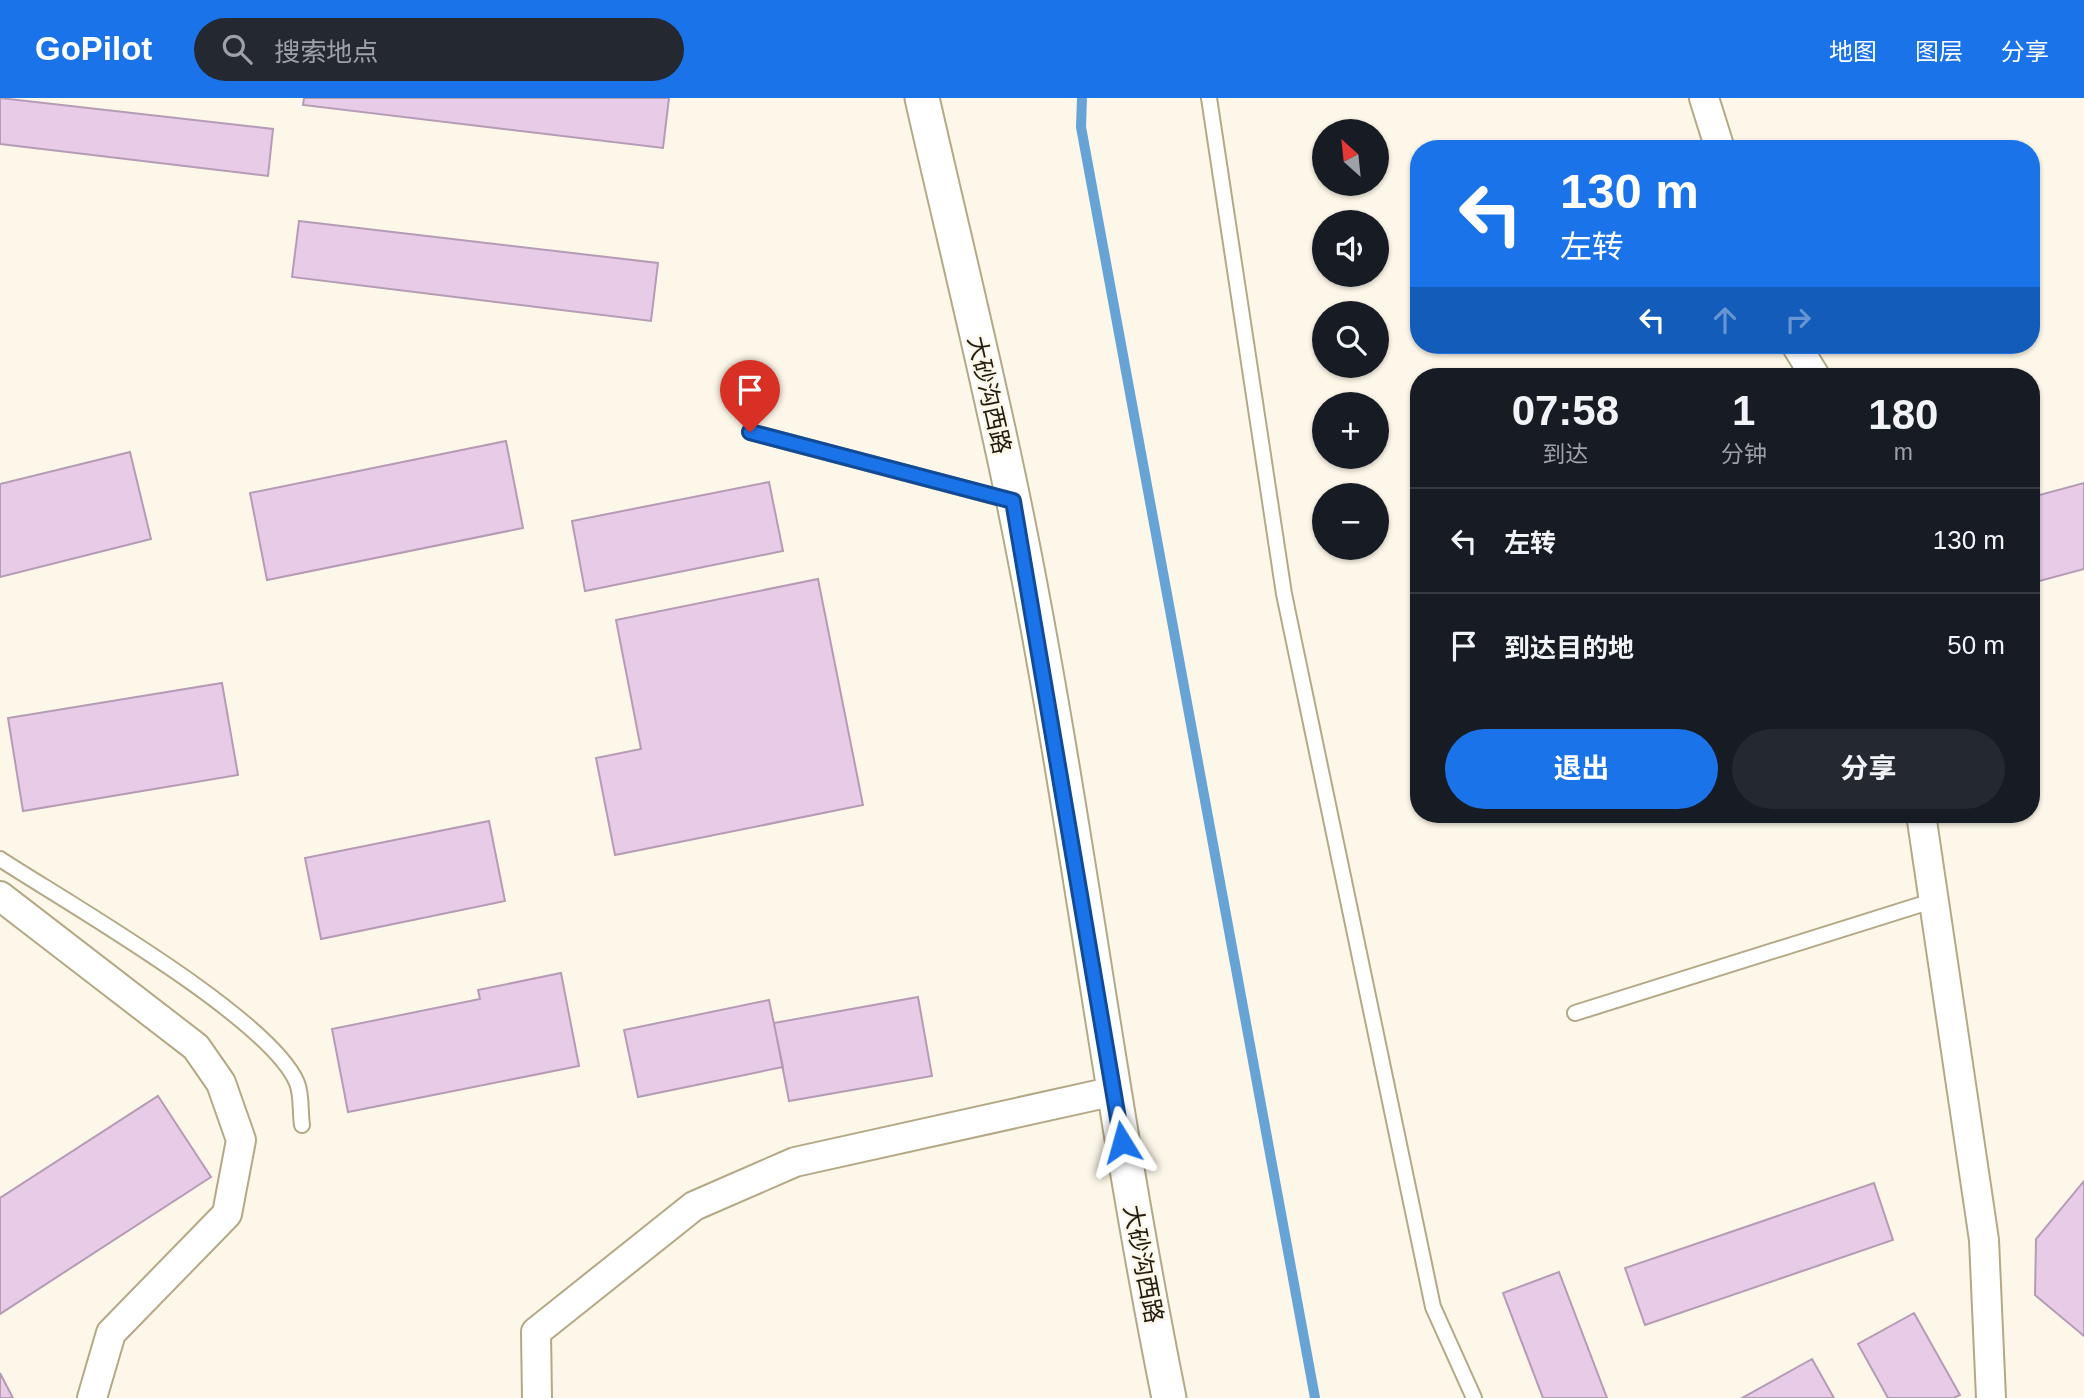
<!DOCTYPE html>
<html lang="zh">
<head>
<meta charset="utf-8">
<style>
	:root { --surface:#171b24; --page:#242831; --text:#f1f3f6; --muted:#9ea1a6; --line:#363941; --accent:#1a73e8 }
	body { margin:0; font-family:Arial,"Noto Sans SC",sans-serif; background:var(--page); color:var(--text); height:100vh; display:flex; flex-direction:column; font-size:26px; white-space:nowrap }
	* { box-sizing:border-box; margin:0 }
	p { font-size:23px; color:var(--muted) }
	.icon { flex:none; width:38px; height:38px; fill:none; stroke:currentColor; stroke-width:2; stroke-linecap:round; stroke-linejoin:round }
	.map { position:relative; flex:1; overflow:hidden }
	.details { position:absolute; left:1410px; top:270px; width:630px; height:455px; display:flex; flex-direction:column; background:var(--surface); border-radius:28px; box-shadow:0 2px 5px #0004 }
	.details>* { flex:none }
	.banner { position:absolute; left:1410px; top:42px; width:630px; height:214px; border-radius:28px; box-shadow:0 2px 5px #0004; background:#1a73e8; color:#fff; overflow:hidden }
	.needle { width:46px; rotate:333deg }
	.fabs { position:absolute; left:1312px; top:21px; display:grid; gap:14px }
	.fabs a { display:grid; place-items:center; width:77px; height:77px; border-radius:50%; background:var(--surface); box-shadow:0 2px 5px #0004; font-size:35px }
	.pin { position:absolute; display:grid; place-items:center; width:60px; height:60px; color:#fff; margin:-72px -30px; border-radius:50% 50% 50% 0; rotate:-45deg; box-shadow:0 0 7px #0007 }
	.pin .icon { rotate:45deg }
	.me { position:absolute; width:77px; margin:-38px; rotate:352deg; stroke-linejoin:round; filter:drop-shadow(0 0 5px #0008) }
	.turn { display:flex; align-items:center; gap:24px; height:147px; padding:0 35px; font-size:32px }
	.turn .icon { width:91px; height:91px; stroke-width:2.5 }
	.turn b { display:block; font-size:49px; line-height:60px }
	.lanes { display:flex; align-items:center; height:66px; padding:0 35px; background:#0003; justify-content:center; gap:35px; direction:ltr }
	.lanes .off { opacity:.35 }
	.eta { display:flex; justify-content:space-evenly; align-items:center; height:119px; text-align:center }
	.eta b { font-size:42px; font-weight:700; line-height:49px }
	.primary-button { display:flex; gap:14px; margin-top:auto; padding:14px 35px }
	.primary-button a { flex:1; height:80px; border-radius:42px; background:var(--accent); color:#fff; font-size:28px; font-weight:700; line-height:80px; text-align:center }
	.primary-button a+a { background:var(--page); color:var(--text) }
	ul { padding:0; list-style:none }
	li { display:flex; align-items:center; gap:21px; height:105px; padding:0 35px; border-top:2px solid var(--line) }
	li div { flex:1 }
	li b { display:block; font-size:26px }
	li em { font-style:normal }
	header { display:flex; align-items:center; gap:42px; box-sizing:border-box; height:98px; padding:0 35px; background:var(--accent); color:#fff }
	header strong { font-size:33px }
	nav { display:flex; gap:38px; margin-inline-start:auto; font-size:24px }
	.search { width:490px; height:63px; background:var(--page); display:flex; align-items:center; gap:18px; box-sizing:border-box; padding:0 24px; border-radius:38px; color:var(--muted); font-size:26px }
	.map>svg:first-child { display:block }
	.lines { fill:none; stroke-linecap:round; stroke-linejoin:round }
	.stream { stroke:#68a3d6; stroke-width:10 }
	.building { fill:#e7cbe7; stroke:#b69bb5; stroke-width:2 }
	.service-casing { stroke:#b4a886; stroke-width:18 }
	.minor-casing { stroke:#b4a886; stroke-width:32 }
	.tertiary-casing { stroke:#b4a886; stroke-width:37 }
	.service { stroke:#fff; stroke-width:14 }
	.minor { stroke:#fff; stroke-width:28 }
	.tertiary { stroke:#fff; stroke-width:33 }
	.route-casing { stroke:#114b97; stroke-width:18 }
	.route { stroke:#1a73e8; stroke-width:12 }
	.labels { text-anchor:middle; stroke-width:5; stroke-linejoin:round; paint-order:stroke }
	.street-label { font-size:24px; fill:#211c0f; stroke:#fdf7e9 }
</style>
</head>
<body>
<header>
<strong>GoPilot</strong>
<div class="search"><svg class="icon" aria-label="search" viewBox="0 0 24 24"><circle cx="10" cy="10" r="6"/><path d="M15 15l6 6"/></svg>搜索地点</div>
<nav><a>地图</a><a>图层</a><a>分享</a></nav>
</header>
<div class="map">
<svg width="2084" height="1300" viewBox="0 0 2084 1300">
	<rect width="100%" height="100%" fill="#fdf7e9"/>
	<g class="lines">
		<path class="stream" d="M 1082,0 L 1081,29 L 1315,1300"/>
	</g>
	<path class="building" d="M 0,0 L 273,31 L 268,78 L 0,46 Z
		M 304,0 L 669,0 L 663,50 L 303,7 Z
		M 299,123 L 658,165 L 651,223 L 292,179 Z
		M 506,343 L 523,430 L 267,482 L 250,395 Z
		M 130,354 L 151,441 L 0,479 L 0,386 Z
		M 769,384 L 783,453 L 585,493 L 572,423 Z
		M 2084,385 L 2084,471 L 2032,485 L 2032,399 Z
		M 818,481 L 863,707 L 615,757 L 596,660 L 641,651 L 616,522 Z
		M 222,585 L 238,677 L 23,713 L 8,620 Z
		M 489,723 L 505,803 L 321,841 L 305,760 Z
		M 561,875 L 579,968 L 348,1014 L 332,931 L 480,901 L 478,892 Z
		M 918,899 L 932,978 L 789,1003 L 774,925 Z
		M 769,902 L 783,969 L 638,999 L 624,932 Z
		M 158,998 L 211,1079 L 0,1216 L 0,1100 Z
		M 2084,1083 L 2084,1238 L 2035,1197 L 2036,1141 Z
		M 1874,1085 L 1893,1142 L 1645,1227 L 1625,1170 Z
		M 1559,1174 L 1607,1300 L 1543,1300 L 1503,1195 Z
		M 1914,1215 L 1960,1297 L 1953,1300 L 1888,1300 L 1858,1246 Z
		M 1812,1261 L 1834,1300 L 1742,1300 Z
		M 0,1275 L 13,1300 L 0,1300 Z"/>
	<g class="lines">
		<defs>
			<path id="service" d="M 1209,0 L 1284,496 L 1433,1209 L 1474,1300
				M 750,334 L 1012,403
				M 0,761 C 66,804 270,920 297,985 C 302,997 300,1015 302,1027
				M 1575,915 L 1932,803"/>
			<path id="minor" d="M 1704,0 L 1720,51
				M 1796,247 L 1815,278
				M 1921,716 L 1984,1142 L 1991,1300
				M 0,798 L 196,949 L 221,985 L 241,1042 L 227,1116 L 111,1235 L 92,1300
				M 537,1300 L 536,1234 L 694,1108 L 795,1064 L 1115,993"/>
			<path id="tertiary" d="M 922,0 C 955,145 991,289 1020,435 C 1077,722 1111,1013 1169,1300"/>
		</defs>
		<use href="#service" class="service-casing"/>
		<use href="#minor" class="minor-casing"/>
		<use href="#tertiary" class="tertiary-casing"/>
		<use href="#service" class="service"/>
		<use href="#minor" class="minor"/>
		<use href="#tertiary" class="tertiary"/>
	</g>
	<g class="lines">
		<defs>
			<path id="route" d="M 750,334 L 1013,403 L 1122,1044"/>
		</defs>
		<use href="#route" class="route-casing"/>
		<use href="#route" class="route"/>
	</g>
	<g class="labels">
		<g class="street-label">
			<text transform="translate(989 297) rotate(77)" y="8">大砂沟西路</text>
			<text transform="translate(1143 1166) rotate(79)" y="8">大砂沟西路</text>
		</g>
	</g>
</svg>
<div class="fabs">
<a><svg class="needle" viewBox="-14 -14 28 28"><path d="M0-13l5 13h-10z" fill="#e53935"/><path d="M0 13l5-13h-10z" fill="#9ea1a6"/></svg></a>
<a><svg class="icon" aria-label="sound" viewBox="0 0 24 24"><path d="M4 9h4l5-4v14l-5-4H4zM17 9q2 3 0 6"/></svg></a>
<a><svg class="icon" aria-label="search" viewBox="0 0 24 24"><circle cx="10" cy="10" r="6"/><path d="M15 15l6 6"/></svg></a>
<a>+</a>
<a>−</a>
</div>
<div class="pin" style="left:750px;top:334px;background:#d93025"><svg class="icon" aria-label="arrive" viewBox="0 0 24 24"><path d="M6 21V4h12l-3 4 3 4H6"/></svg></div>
<svg class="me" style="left:1122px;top:1044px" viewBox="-20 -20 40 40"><path d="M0-17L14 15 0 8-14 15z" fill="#1a73e8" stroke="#fff" stroke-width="4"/></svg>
<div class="banner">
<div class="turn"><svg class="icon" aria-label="left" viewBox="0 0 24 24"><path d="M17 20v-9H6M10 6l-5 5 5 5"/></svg><div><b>130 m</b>左转</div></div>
<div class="lanes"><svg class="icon" aria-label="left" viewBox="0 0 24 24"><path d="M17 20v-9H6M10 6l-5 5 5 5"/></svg><svg class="icon off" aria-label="ahead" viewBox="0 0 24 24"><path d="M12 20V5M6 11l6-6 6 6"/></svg><svg class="icon off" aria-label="right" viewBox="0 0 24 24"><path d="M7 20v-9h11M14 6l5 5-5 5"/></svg></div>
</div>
<section class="details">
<div class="eta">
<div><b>07:58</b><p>到达</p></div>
<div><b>1</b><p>分钟</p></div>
<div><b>180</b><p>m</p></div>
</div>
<ul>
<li><svg class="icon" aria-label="left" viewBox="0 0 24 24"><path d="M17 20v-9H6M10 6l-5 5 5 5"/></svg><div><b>左转</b></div><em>130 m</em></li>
<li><svg class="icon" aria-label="arrive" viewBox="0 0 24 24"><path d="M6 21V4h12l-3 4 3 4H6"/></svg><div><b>到达目的地</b></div><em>50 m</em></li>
</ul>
<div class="primary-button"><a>退出</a><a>分享</a></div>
</section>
</div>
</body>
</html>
